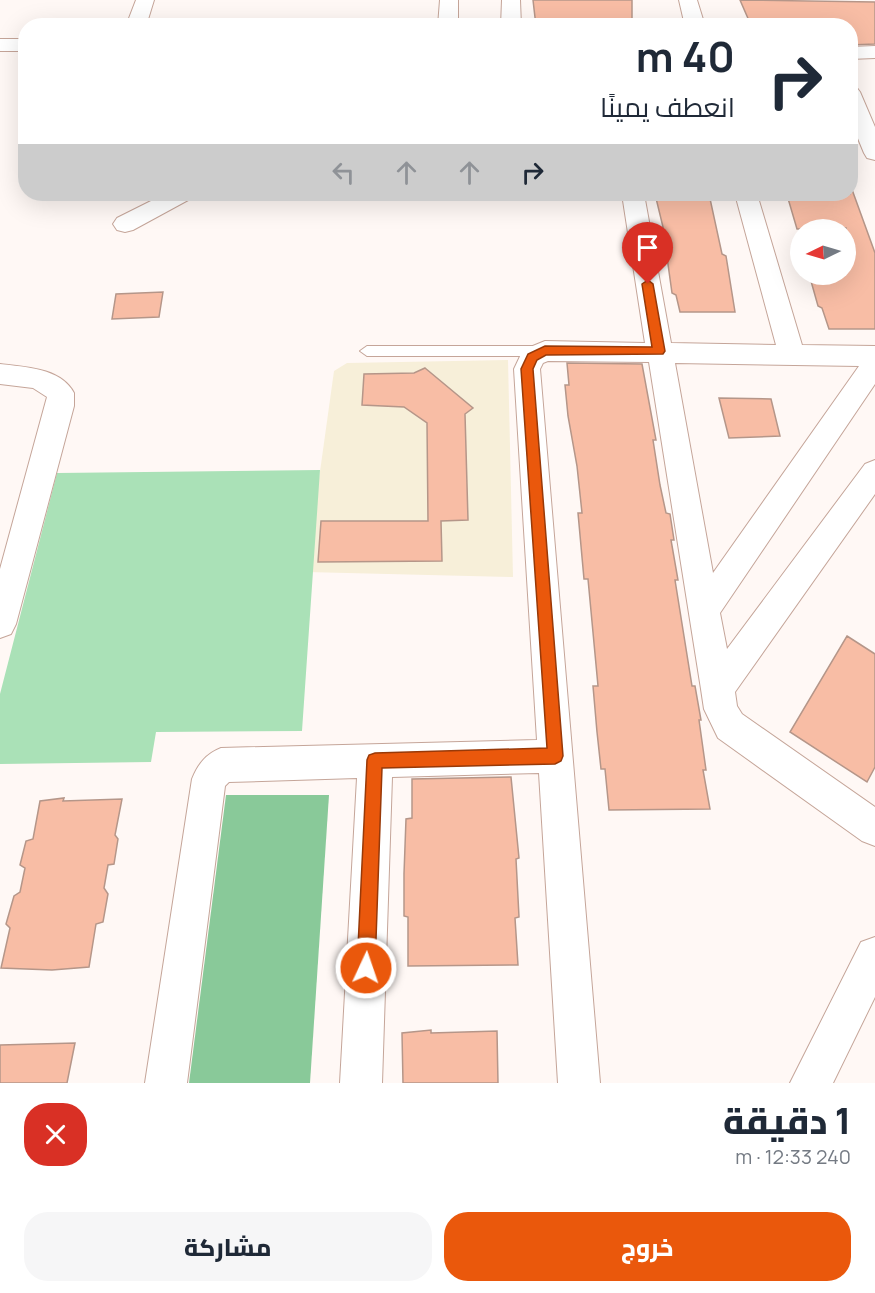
<!DOCTYPE html>
<html lang="ar">
<head>
<meta charset="utf-8">
<style>
	:root { --surface:#fff; --page:#f6f6f7; --text:#1f2937; --muted:#747a83; --accent:#ea580c }
	body { margin:0; font-family:Manrope,Cairo,sans-serif; background:var(--page); color:var(--text); direction:rtl; height:100vh; display:flex; flex-direction:column; font-size:22px; white-space:nowrap }
	* { box-sizing:border-box; margin:0 }
	p { font-size:20px; color:var(--muted) }
	.icon { flex:none; width:33px; height:33px; fill:none; stroke:currentColor; stroke-width:2; stroke-linecap:round; stroke-linejoin:round }
	.map { position:relative; height:1083px; overflow:hidden; direction:ltr }
	.details { display:flex; flex-direction:column; background:var(--surface); flex:1 }
	.details>* { flex:none }
	.top-card { position:absolute; left:18px; top:18px; width:840px; height:183px; border-radius:24px; box-shadow:0 6px 24px #0002; direction:rtl; background:#fff; color:var(--text); overflow:hidden }
	.needle { width:39px; rotate:265deg }
	.buttons { position:absolute; left:790px; top:219px; display:grid; gap:12px }
	.buttons a { display:grid; place-items:center; width:66px; height:66px; border-radius:50%; background:var(--surface); box-shadow:0 6px 24px #0002; font-size:30px }
	.pin { position:absolute; display:grid; place-items:center; width:51px; height:51px; color:#fff; margin:-62px -26px; border-radius:50% 50% 50% 0; rotate:-45deg; box-shadow:0 0 6px #0007 }
	.pin .icon { rotate:45deg }
	.me { position:absolute; width:66px; margin:-33px; rotate:3deg; stroke-linejoin:round; filter:drop-shadow(0 0 4px #0008) }
	.turn { display:flex; align-items:center; gap:21px; height:126px; padding:0 24px; font-size:27px }
	.turn .icon { width:78px; height:78px; stroke-width:2.5 }
	.turn b { display:block; font-size:42px; line-height:51px }
	.lanes { display:flex; align-items:center; height:57px; padding:0 24px; background:#0003; justify-content:center; gap:30px; direction:ltr }
	.lanes .off { opacity:.35 }
	.round { display:grid; place-items:center; flex:none; width:63px; height:63px; border-radius:24px; background:var(--page) }
	.headline { display:flex; align-items:center; justify-content:space-between; height:102px; padding:0 24px }
	h1 { font-size:36px; font-weight:800; line-height:45px }
	.cta { display:flex; gap:12px; margin-top:auto; padding:12px 24px }
	.cta a { flex:1; height:69px; border-radius:24px; background:var(--accent); color:#fff; font-size:24px; font-weight:800; line-height:69px; text-align:center }
	.cta a+a { background:var(--page); color:var(--text) }
	.map>svg:first-child { display:block }
	.education { fill:#f7efd9 }
	.green { fill:#aae1b7 }
	.forest { fill:#89c999 }
	.building { fill:#f8bda5; stroke:#b59689; stroke-width:1.5 }
	.lines { fill:none; stroke-linecap:round; stroke-linejoin:round }
	.service-casing { stroke:#c5a599; stroke-width:2 }
	.minor-casing { stroke:#c5a599; stroke-width:2 }
	.service { fill:#fff; fill-rule:evenodd }
	.minor { fill:#fff; fill-rule:evenodd }
	.route { fill:#ea580c; stroke:#983908; stroke-width:1.5 }
</style>
</head>
<body>
<div class="map">
<svg width="875" height="1083" viewBox="0 0 875 1083">
	<rect width="100%" height="100%" fill="#fff8f5"/>
	<path class="education" d="M 508,360 L 513,577 L 306,572 L 334,371 L 347,363 Z"/>
	<path class="green" d="M 320,470 L 302,731 L 156,732 L 151,762 L 0,764 L 0,694 L 57,473 Z"/>
	<path class="forest" d="M 226,795 L 329,795 L 310,1083 L 189,1083 Z"/>
	<path class="building" d="M 533,0 L 632,0 L 632,26 L 536,26 Z
		M 740,0 L 875,2 L 875,44 L 850,45 L 850,26 L 790,26 L 789,22 L 750,23 Z
		M 850,184 L 875,253 L 875,329 L 829,329 L 822,308 L 818,306 L 809,274 L 846,274 L 846,228 L 797,229 L 787,195 L 850,194 Z
		M 655,194 L 709,194 L 722,254 L 726,256 L 735,312 L 680,312 L 676,295 L 672,293 L 667,257 L 670,256 Z
		M 163,292 L 159,317 L 112,319 L 116,294 Z
		M 567,363 L 642,364 L 656,440 L 653,440 L 660,485 L 666,513 L 670,514 L 674,540 L 671,540 L 678,580 L 675,580 L 692,686 L 695,686 L 701,720 L 699,720 L 706,770 L 703,770 L 710,809 L 609,810 L 605,769 L 601,769 L 597,732 L 593,686 L 598,686 L 588,579 L 584,579 L 578,513 L 582,513 L 577,466 L 568,416 L 565,385 L 569,385 Z
		M 425,368 L 473,408 L 465,414 L 468,520 L 441,521 L 442,561 L 318,562 L 321,521 L 428,521 L 427,423 L 404,407 L 362,405 L 364,374 L 414,373 Z
		M 719,398 L 771,399 L 780,436 L 729,438 Z
		M 847,636 L 875,654 L 875,767 L 867,782 L 790,732 Z
		M 511,777 L 519,858 L 516,859 L 519,917 L 515,918 L 518,965 L 408,966 L 408,917 L 404,916 L 404,874 L 406,819 L 412,818 L 412,779 Z
		M 64,798 L 63,801 L 122,799 L 115,835 L 118,839 L 114,864 L 108,865 L 104,888 L 108,894 L 103,922 L 96,924 L 89,967 L 52,970 L 1,968 L 10,928 L 6,924 L 14,896 L 20,892 L 25,868 L 20,865 L 26,841 L 33,839 L 40,801 Z
		M 431,1030 L 431,1033 L 497,1031 L 498,1083 L 403,1083 L 402,1033 Z
		M 75,1043 L 67,1083 L 0,1083 L 0,1045 Z"/>
	<g class="lines">
		<defs>
			<path id="service" d="M 367,346 L 542,346 L 549,351 L 542,356 L 367,356 L 360,351 Z"/>
			<path id="minor" d="M 136,0 L 154,0 L 146,26 L 126,26 Z
				M 440,0 L 458,0 L 458,26 L 438,26 Z
				M 502,0 L 520,0 L 521,26 L 501,26 Z
				M 679,0 L 697,0 L 705,26 L 685,26 Z
				M 0,39 L 26,39 L 26,51 L 0,51 Z
				M 875,46 L 875,58 L 850,59 L 850,47 Z
				M 850,86 L 857,88 L 860,92 L 875,127 L 875,160 L 867,158 L 864,153 L 850,119 Z
				M 165,194 L 193,194 L 190,199 L 133,230 L 125,232 L 117,230 L 113,224 L 117,218 Z
				M 622,194 L 644,194 L 671,343 L 776,345 L 735,194 L 757,194 L 802,345 L 875,346 L 875,384 L 720,613 L 727,649 L 865,464 L 875,460 L 875,494 L 735,692 L 737,706 L 742,714 L 875,807 L 875,846 L 862,841 L 718,738 L 704,709 L 701,689 L 649,362 L 548,361 L 543,363 L 540,369 L 600,1083 L 558,1083 L 539,773 L 392,777 L 382,1083 L 340,1083 L 357,778 L 229,782 L 225,786 L 187,1083 L 145,1083 L 192,779 C 198,764 206,754 221,748 L 537,740 L 514,369 L 523,350 L 545,341 L 645,343 ZM 675,363 L 859,366 L 713,573 Z
				M 0,364 C 25,367 61,368 74,393 L 74,406 L 16,624 L 11,634 L 0,638 L 0,569 L 47,397 L 33,388 L 0,384 Z
				M 875,937 L 875,997 L 833,1083 L 790,1083 L 861,942 Z"/>
		</defs>
		<use href="#service" class="service-casing"/>
		<use href="#minor" class="minor-casing"/>
		<use href="#service" class="service"/>
		<use href="#minor" class="minor"/>
	</g>
	<path class="route" d="M 648,280 L 653,284 L 665,351 L 663,354 L 546,355 L 537,360 L 533,369 L 563,756 L 561,761 L 555,764 L 382,768 L 375,968 L 372,974 L 366,977 L 360,974 L 357,968 L 367,760 L 369,755 L 375,753 L 547,748 L 521,369 L 528,354 L 545,346 L 652,347 L 642,284 Z"/>
</svg>
<div class="buttons">
<a><svg class="needle" viewBox="-14 -14 28 28"><path d="M0-13l5 13h-10z" fill="#e53935"/><path d="M0 13l5-13h-10z" fill="#747a83"/></svg></a>
</div>
<div class="pin" style="left:648px;top:284px;background:#d93025"><svg class="icon" aria-label="arrive" viewBox="0 0 24 24"><path d="M6 21V4h12l-3 4 3 4H6"/></svg></div>
<svg class="me" style="left:366px;top:968px" viewBox="-20 -20 40 40"><circle r="17" fill="#ea580c" stroke="#fff" stroke-width="3"/><path d="M0-11L8 9 0 5-8 9z" fill="#fff"/></svg>
<div class="top-card">
<div class="turn"><svg class="icon" aria-label="right" viewBox="0 0 24 24"><path d="M7 20v-9h11M14 6l5 5-5 5"/></svg><div><b>40 m</b>انعطف يمينًا</div></div>
<div class="lanes"><svg class="icon off" aria-label="left" viewBox="0 0 24 24"><path d="M17 20v-9H6M10 6l-5 5 5 5"/></svg><svg class="icon off" aria-label="ahead" viewBox="0 0 24 24"><path d="M12 20V5M6 11l6-6 6 6"/></svg><svg class="icon off" aria-label="ahead" viewBox="0 0 24 24"><path d="M12 20V5M6 11l6-6 6 6"/></svg><svg class="icon" aria-label="right" viewBox="0 0 24 24"><path d="M7 20v-9h11M14 6l5 5-5 5"/></svg></div>
</div>
</div>
<section class="details">
<div class="headline"><div><h1>1 دقيقة</h1><p>240 m · 12:33</p></div><a class="round" style="background:#d93025;color:#fff"><svg class="icon" aria-label="close" viewBox="0 0 24 24"><path d="M6 6l12 12M18 6L6 18"/></svg></a></div>
<div class="cta"><a>خروج</a><a>مشاركة</a></div>
</section>
</body>
</html>
